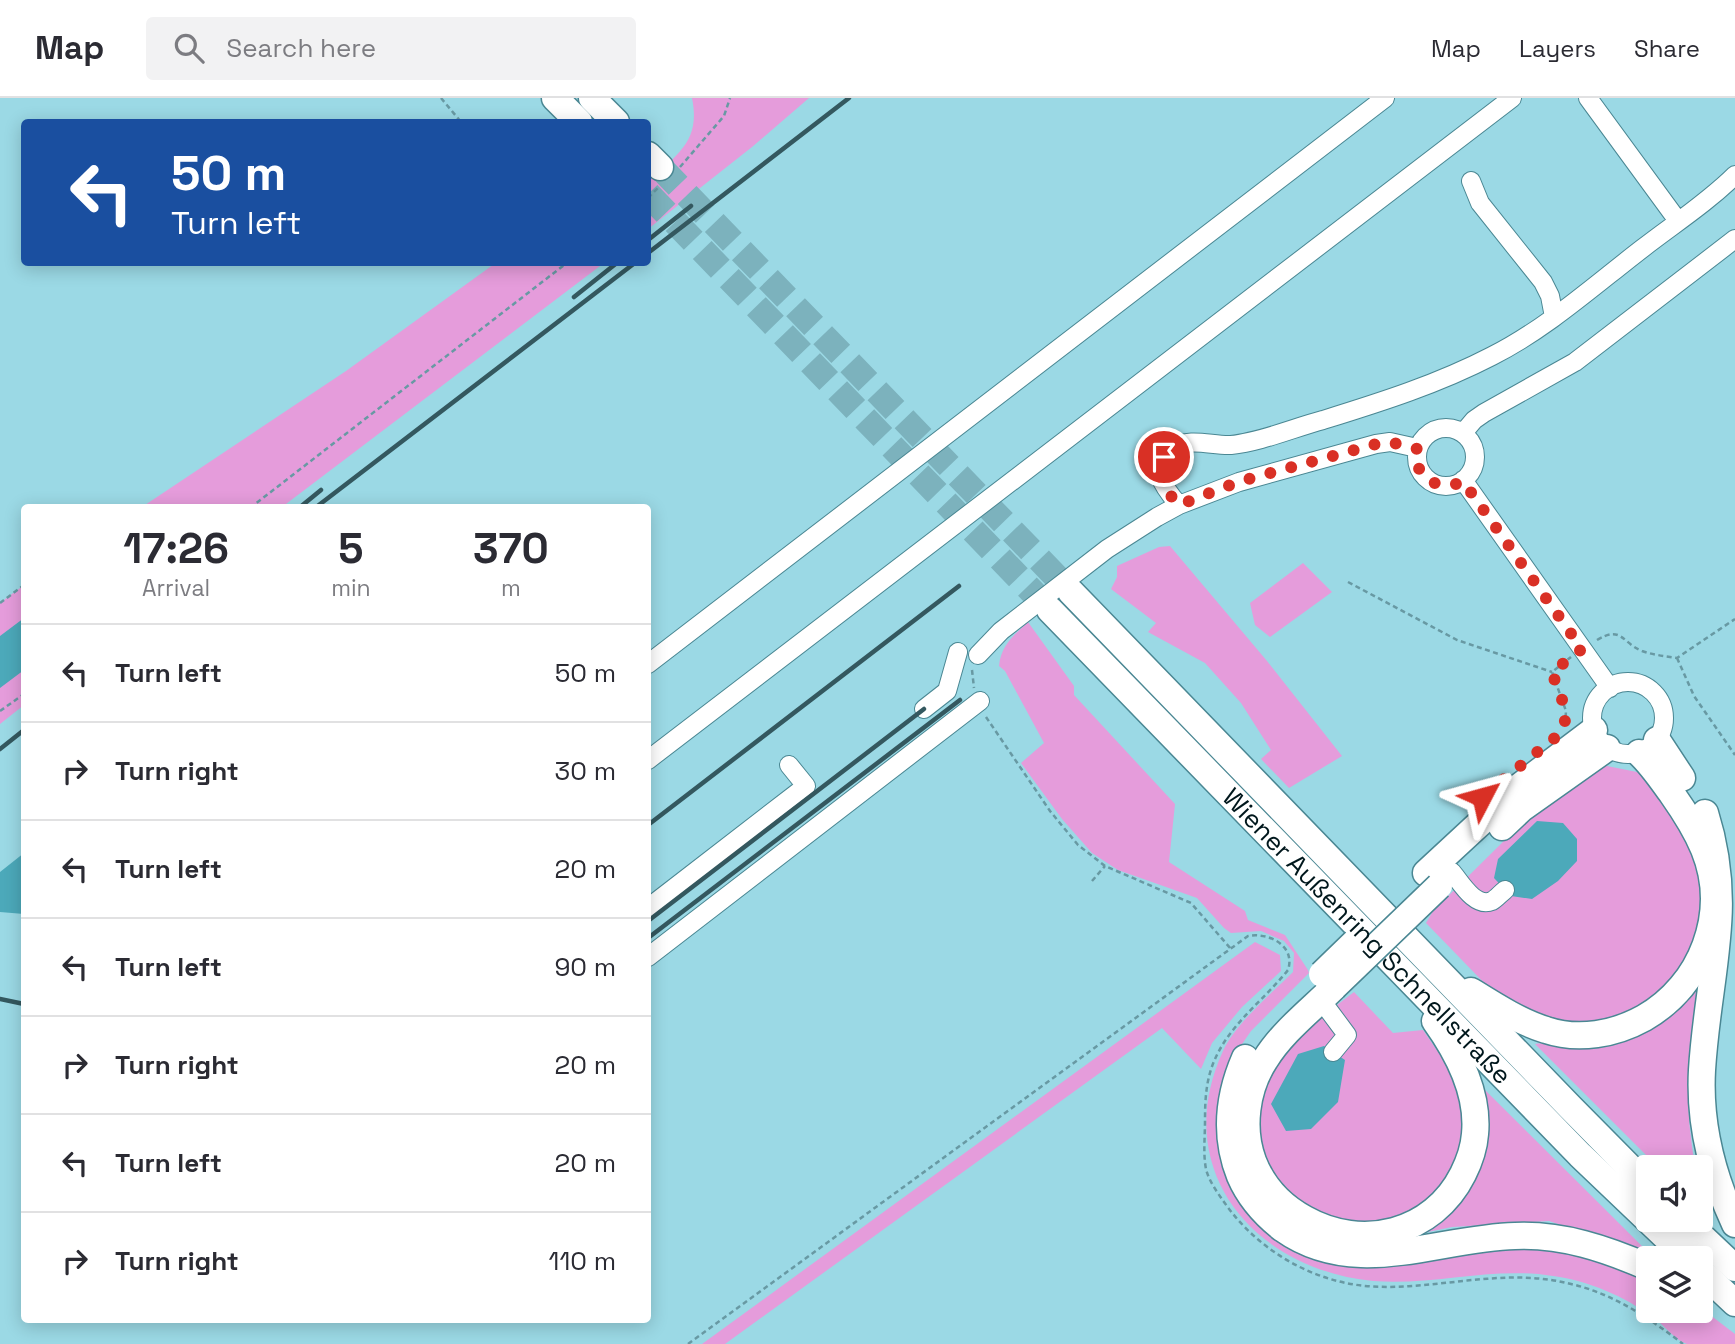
<!DOCTYPE html>
<html lang="en">
<head>
<meta charset="utf-8">
<style>
	:root { --surface:#fff; --page:#f2f2f3; --text:#2b2b33; --muted:#7c7c81; --line:#e1e1e2 }
	body { margin:0; font-family:"Space Grotesk",sans-serif; background:var(--page); color:var(--text); height:100vh; display:flex; flex-direction:column; font-size:26px; white-space:nowrap }
	* { box-sizing:border-box; margin:0 }
	p { font-size:23px; color:var(--muted) }
	.icon { flex:none; width:38px; height:38px; fill:none; stroke:currentColor; stroke-width:2; stroke-linecap:round; stroke-linejoin:round }
	.map { position:relative; flex:1; overflow:hidden }
	.panel { position:absolute; left:21px; top:406px; width:630px; height:819px; display:flex; flex-direction:column; background:var(--surface); border-radius:7px; box-shadow:0 4px 18px #0003 }
	.panel>* { flex:none }
	.top-card { position:absolute; left:21px; top:21px; width:630px; height:147px; border-radius:7px; box-shadow:0 4px 18px #0003; background:#1a4fa0; color:#fff; overflow:hidden }
	.tools { position:absolute; left:1636px; top:1057px; display:grid; gap:14px }
	.tools a { display:grid; place-items:center; width:77px; height:77px; border-radius:7px; background:var(--surface); box-shadow:0 4px 18px #0003; font-size:35px }
	.pin { position:absolute; display:grid; place-items:center; width:60px; height:60px; color:#fff; margin:-30px; border:4px solid #fff; border-radius:50%; box-shadow:0 2px 7px #0007 }
	.me { position:absolute; width:77px; margin:-38px; rotate:51deg; stroke-linejoin:round; filter:drop-shadow(0 0 5px #0008) }
	.turn { display:flex; align-items:center; gap:24px; height:147px; padding:0 35px; font-size:32px }
	.turn .icon { width:91px; height:91px; stroke-width:2.5 }
	.turn b { display:block; font-size:49px; line-height:60px }
	.eta { display:flex; justify-content:space-evenly; align-items:center; height:119px; text-align:center }
	.eta b { font-size:42px; font-weight:700; line-height:49px }
	ul { padding:0; list-style:none }
	li { display:flex; align-items:center; gap:21px; height:98px; padding:0 35px; border-top:2px solid var(--line) }
	li div { flex:1 }
	li b { display:block; font-size:26px }
	li em { font-style:normal }
	header { display:flex; align-items:center; gap:42px; box-sizing:border-box; height:98px; padding:0 35px; background:var(--surface); border-bottom:2px solid var(--line) }
	header strong { font-size:33px }
	nav { display:flex; gap:38px; margin-inline-start:auto; font-size:24px }
	.search { width:490px; height:63px; background:var(--page); display:flex; align-items:center; gap:18px; box-sizing:border-box; padding:0 24px; border-radius:7px; color:var(--muted); font-size:26px }
	.map>svg:first-child { display:block }
	.green { fill:#e59cdb }
	.water { fill:#4ca9ba }
	.lines { fill:none; stroke-linecap:round; stroke-linejoin:round }
	.highway-tunnel { stroke:#7cb2bd; stroke-width:26; stroke-dasharray:26 13; stroke-linecap:butt }
	.minor-casing { stroke:#4a8793; stroke-width:20 }
	.highway-casing { stroke:#4a8793; stroke-width:29 }
	.path { stroke:#6899a3; stroke-width:2.5; stroke-dasharray:5 3.5; stroke-linecap:butt }
	.minor { stroke:#fff; stroke-width:18 }
	.highway { stroke:#fff; stroke-width:26 }
	.rail { stroke:#34585f; stroke-width:4.5 }
	.highway-bridge-casing { stroke:#4a8793; stroke-width:29; stroke-linecap:butt }
	.highway-bridge { stroke:#fff; stroke-width:26 }
	.route { stroke:#d93025; stroke-width:12; stroke-dasharray:0 21.6 }
	.labels { text-anchor:middle; stroke-width:7; stroke-linejoin:round; paint-order:stroke }
	.street-label { font-size:26px; fill:#00171c; stroke:#d6f4fa }
</style>
</head>
<body>
<header>
<strong>Map</strong>
<div class="search"><svg class="icon" aria-label="search" viewBox="0 0 24 24"><circle cx="10" cy="10" r="6"/><path d="M15 15l6 6"/></svg>Search here</div>
<nav><a>Map</a><a>Layers</a><a>Share</a></nav>
</header>
<div class="map">
<svg width="1735" height="1246" viewBox="0 0 1735 1246">
	<rect width="100%" height="100%" fill="#9bd9e5"/>
	<path class="green" d="M 692,0 L 809,0 L 752,49 L 648,131 L 648,84 C 677,56 701,44 692,0 Z
		M 497,164 L 604,165 L 282,409 L 142,409 L 346,273 Z
		M 1170,448 L 1267,563 L 1342,658 L 1289,690 L 1261,661 L 1271,652 L 1241,605 L 1205,565 L 1148,534 L 1156,525 L 1111,491 L 1117,479 L 1117,468 L 1159,449 Z
		M 1303,465 L 1332,494 L 1270,539 L 1255,527 L 1250,505 Z
		M 24,487 L 24,607 L 0,626 L 0,505 Z
		M 1028,524 L 1074,588 L 1074,597 L 1175,706 L 1169,764 L 1245,813 L 1248,822 L 1285,837 L 1308,872 L 1309,875 L 1251,933 L 1238,952 L 1219,1004 L 1217,1020 L 1218,1042 L 1273,1137 L 1484,1149 L 1532,1148 L 1584,1155 L 1648,1178 L 1648,1213 L 1701,1213 L 1701,1210 L 1735,1236 L 1735,1246 C 1722,1246 1699,1246 1687,1246 C 1676,1243 1664,1227 1654,1220 C 1624,1198 1589,1183 1553,1178 C 1492,1168 1433,1188 1373,1183 C 1253,1171 1169,1071 1223,953 C 1236,925 1271,896 1293,874 L 1294,855 L 1284,843 L 1261,833 L 1231,835 L 1224,830 L 1197,800 L 1118,772 L 1092,755 L 1062,721 L 1021,665 L 1044,645 L 1005,573 L 999,568 C 1001,547 1014,537 1028,524 Z
		M 1602,667 L 1637,674 L 1664,703 L 1695,758 L 1704,803 L 1698,842 L 1673,884 L 1646,910 L 1601,926 L 1551,924 L 1492,893 L 1426,825 L 1433,813 L 1513,734 L 1584,674 Z
		M 1255,844 L 1280,857 L 1281,873 L 1242,909 L 1212,945 L 1201,971 L 1162,930 L 725,1246 L 702,1246 Z
		M 1700,890 L 1703,891 C 1693,939 1685,983 1690,1032 C 1692,1045 1692,1057 1697,1069 L 1658,1069 L 1535,946 C 1549,943 1563,951 1578,951 C 1631,953 1663,923 1700,890 Z
		M 1354,894 L 1393,935 L 1423,932 L 1456,980 L 1465,1026 L 1461,1059 L 1443,1087 L 1417,1112 L 1366,1130 L 1303,1111 L 1264,1065 L 1257,1037 L 1258,1002 L 1271,972 L 1311,927 Z
		M 1485,992 L 1650,1156 L 1549,1123 L 1452,1129 L 1423,1135 C 1434,1126 1448,1118 1458,1108 C 1488,1075 1487,1033 1485,992 Z"/>
	<path class="water" d="M 24,520 L 24,572 L 0,590 L 0,538 Z
		M 1537,723 L 1563,725 L 1577,741 L 1577,763 L 1558,783 L 1532,801 L 1511,798 L 1494,780 L 1498,761 Z
		M 24,755 L 24,816 L 0,814 L 0,774 Z
		M 1324,948 L 1345,962 L 1338,1004 L 1311,1031 L 1286,1033 L 1271,1006 L 1298,956 Z"/>
	<g class="lines">
		<path class="highway-tunnel" d="M 660,69 L 1071,494
			M 648,96 L 1050,512"/>
		<defs>
			<path id="minor" d="M 1588,0 L 1678,123
				M 1471,83 L 1480,105 L 1543,184 L 1550,198 L 1554,219
				M1417 359a29 29 0 1 1 58 0a29 29 0 1 1-58 0Z
				M 1463,335 L 1474,322 L 1484,315 L 1575,264 L 1735,141
				M 1463,382 L 1610,590
				M 1179,407 C 1164,390 1146,367 1173,350 C 1190,339 1212,348 1231,347 C 1261,344 1293,330 1323,322 C 1381,304 1438,286 1492,258 C 1546,231 1596,186 1643,150 C 1674,126 1708,104 1735,77
				M 978,557 L 1001,533 L 1107,451 L 1157,419 L 1179,407 L 1239,384 L 1376,346 L 1390,344 L 1417,350
				M 648,566 L 1385,0
				M1592 620a36 36 0 1 1 72 0a36 36 0 1 1-72 0Z
				M 924,611 L 947,593 L 958,554
				M 648,662 L 1512,0
				M 1452,774 C 1461,785 1475,810 1492,803 C 1496,801 1501,795 1505,792
				M 648,810 L 806,688 L 789,667
				M 648,859 L 980,603
				M 1321,902 L 1347,937 L 1333,954"/>
			<g id="highway">
				<path d="M 555,0 L 579,24"/>
				<path d="M 592,0 L 616,24"/>
				<path d="M 648,57 L 660,69"/>
				<path d="M 1071,494 L 1571,1010 L 1648,1088"/>
				<path id="s1" d="M 1050,512 L 1580,1057 L 1688,1160"/>
				<path d="M 1657,642 L 1682,680"/>
				<path d="M 1705,715 C 1735,810 1708,874 1702,972 C 1699,1026 1712,1077 1735,1126"/>
				<path d="M 1502,729 L 1521,711 L 1607,650"/>
				<path d="M 1426,775 L 1520,688 L 1594,632"/>
				<path d="M 1334,889 C 1311,912 1282,934 1265,962 C 1246,991 1241,1031 1253,1063 C 1263,1089 1281,1108 1305,1121 C 1362,1153 1433,1136 1463,1076 C 1469,1064 1474,1050 1475,1036 C 1479,995 1458,955 1435,923"/>
				<path d="M 1471,893 C 1495,908 1520,924 1546,932 C 1579,943 1615,936 1644,920 C 1702,887 1730,815 1704,751 C 1696,732 1684,713 1672,696 C 1661,681 1652,667 1639,655"/>
				<path d="M 1245,960 C 1228,999 1224,1038 1240,1078 C 1249,1099 1265,1117 1283,1131 C 1355,1182 1436,1140 1515,1138 C 1563,1136 1606,1151 1648,1169"/>
				<path d="M 1684,1122 L 1735,1170"/>
				<path d="M 1701,1173 L 1735,1205"/>
			</g>
		</defs>
		<use href="#minor" class="minor-casing"/>
		<use href="#highway" class="highway-casing"/>
		<path class="path" d="M 441,0 L 461,24
			M 680,69 L 724,18 L 730,0
			M 648,100 L 660,88
			M 250,410 L 568,164
			M 1348,484 L 1457,542 L 1552,574
			M 0,505 L 24,487
			M 1597,542 C 1622,527 1622,545 1642,553 C 1653,557 1665,558 1677,560 L 1735,521
			M 1677,560 L 1694,598 L 1735,657
			M 972,572 L 974,590
			M 0,613 L 24,596
			M 986,619 L 1050,713 L 1078,747 L 1105,768 L 1191,805 L 1231,851
			M 1565,628 L 1566,613 L 1552,574 L 1571,559
			M 1092,783 L 1105,768
			M 688,1246 L 1248,838 C 1269,834 1296,848 1288,872 C 1264,902 1231,925 1215,961 C 1206,981 1205,1001 1205,1023 C 1205,1039 1203,1056 1206,1071 C 1209,1083 1217,1094 1224,1104 C 1256,1150 1308,1182 1365,1188 C 1434,1194 1501,1168 1571,1186 C 1614,1196 1649,1220 1683,1246"/>
		<use href="#minor" class="minor"/>
		<use href="#highway" class="highway"/>
		<path class="rail" d="M 648,142 L 691,108
			M 648,155 L 849,0
			M 574,199 L 618,164
			M 299,410 L 321,392
			M 315,410 L 636,164
			M 0,651 L 24,632
			M 648,727 L 959,488
			M 648,823 L 924,611
			M 648,840 L 960,602
			M 0,901 L 24,906"/>
		<defs>
			<path id="highway-bridge" d="M 1322,876 L 1355,844
				M 1334,889 L 1439,788"/>
		</defs>
		<use href="#highway-bridge" class="highway-bridge-casing"/>
		<use href="#highway-bridge" class="highway-bridge"/>
	</g>
	<g class="lines">
		<path class="route" d="M 1164,359 C 1156,384 1163,389 1179,407 L 1238,384 L 1376,346 L 1390,344 L 1418,351 C 1410,378 1440,396 1463,383 L 1582,551 L 1552,574 C 1558,594 1571,613 1562,634 L 1482,699"/>
	</g>
	<g class="labels">
		<g class="street-label">
			<text dy="9" stroke="none"><textPath href="#s1" startOffset="455">Wiener Außenring Schnellstraße</textPath></text>
		</g>
	</g>
</svg>
<div class="tools">
<a><svg class="icon" aria-label="sound" viewBox="0 0 24 24"><path d="M4 9h4l5-4v14l-5-4H4zM17 9q2 3 0 6"/></svg></a>
<a><svg class="icon" aria-label="layers" viewBox="0 0 24 24"><path d="M12 4l9 5-9 5-9-5zM3 14l9 5 9-5"/></svg></a>
</div>
<div class="pin" style="left:1164px;top:359px;background:#d93025"><svg class="icon" aria-label="arrive" viewBox="0 0 24 24"><path d="M6 21V4h12l-3 4 3 4H6"/></svg></div>
<svg class="me" style="left:1482px;top:699px" viewBox="-20 -20 40 40"><path d="M0-17L14 15 0 8-14 15z" fill="#d93025" stroke="#fff" stroke-width="4"/></svg>
<div class="top-card">
<div class="turn"><svg class="icon" aria-label="left" viewBox="0 0 24 24"><path d="M17 20v-9H6M10 6l-5 5 5 5"/></svg><div><b>50 m</b>Turn left</div></div>
</div>
<section class="panel">
<div class="eta">
<div><b>17:26</b><p>Arrival</p></div>
<div><b>5</b><p>min</p></div>
<div><b>370</b><p>m</p></div>
</div>
<ul>
<li><svg class="icon" aria-label="left" viewBox="0 0 24 24"><path d="M17 20v-9H6M10 6l-5 5 5 5"/></svg><div><b>Turn left</b></div><em>50 m</em></li>
<li><svg class="icon" aria-label="right" viewBox="0 0 24 24"><path d="M7 20v-9h11M14 6l5 5-5 5"/></svg><div><b>Turn right</b></div><em>30 m</em></li>
<li><svg class="icon" aria-label="left" viewBox="0 0 24 24"><path d="M17 20v-9H6M10 6l-5 5 5 5"/></svg><div><b>Turn left</b></div><em>20 m</em></li>
<li><svg class="icon" aria-label="left" viewBox="0 0 24 24"><path d="M17 20v-9H6M10 6l-5 5 5 5"/></svg><div><b>Turn left</b></div><em>90 m</em></li>
<li><svg class="icon" aria-label="right" viewBox="0 0 24 24"><path d="M7 20v-9h11M14 6l5 5-5 5"/></svg><div><b>Turn right</b></div><em>20 m</em></li>
<li><svg class="icon" aria-label="left" viewBox="0 0 24 24"><path d="M17 20v-9H6M10 6l-5 5 5 5"/></svg><div><b>Turn left</b></div><em>20 m</em></li>
<li><svg class="icon" aria-label="right" viewBox="0 0 24 24"><path d="M7 20v-9h11M14 6l5 5-5 5"/></svg><div><b>Turn right</b></div><em>110 m</em></li>
</ul>
</section>
</div>
</body>
</html>
